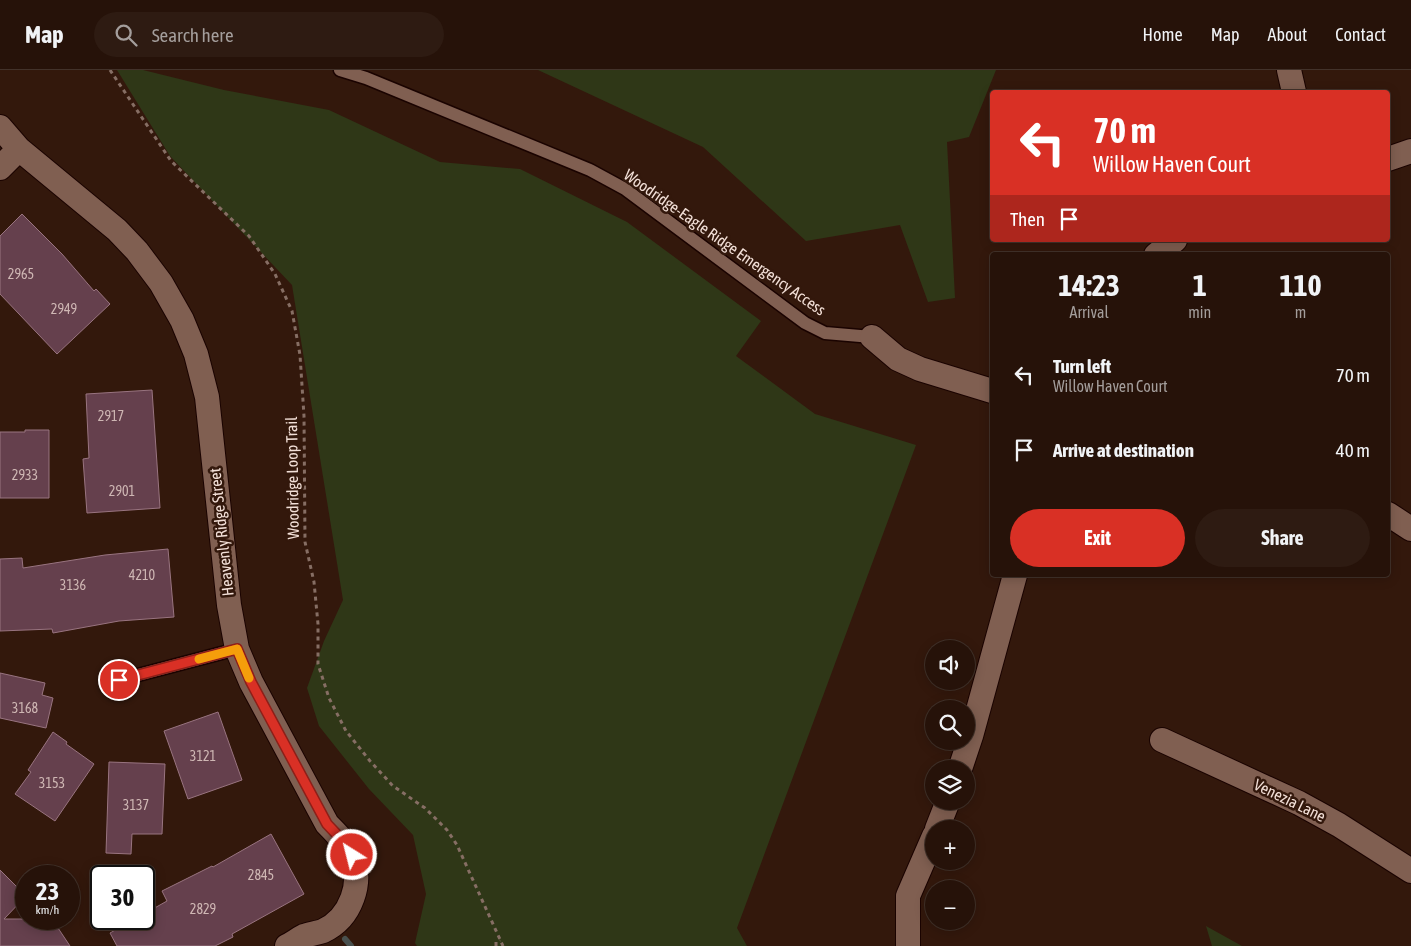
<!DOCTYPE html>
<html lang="en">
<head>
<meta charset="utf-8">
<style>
	:root { --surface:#261209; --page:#2e1b12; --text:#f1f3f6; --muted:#a49e9c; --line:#42322a; --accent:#d93025 }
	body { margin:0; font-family:"Asap Condensed",sans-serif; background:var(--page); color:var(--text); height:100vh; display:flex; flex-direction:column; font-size:19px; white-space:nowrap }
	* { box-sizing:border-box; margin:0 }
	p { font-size:16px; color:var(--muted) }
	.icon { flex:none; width:28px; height:28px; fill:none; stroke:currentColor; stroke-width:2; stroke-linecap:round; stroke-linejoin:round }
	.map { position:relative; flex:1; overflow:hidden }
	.panel { position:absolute; left:990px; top:182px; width:400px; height:325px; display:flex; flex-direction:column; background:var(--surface); border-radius:5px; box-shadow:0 2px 12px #0003,0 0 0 1px var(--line) }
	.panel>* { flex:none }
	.top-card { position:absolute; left:990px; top:20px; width:400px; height:152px; border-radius:5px; box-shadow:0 2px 12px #0003,0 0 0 1px var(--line); background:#d93025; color:#fff; overflow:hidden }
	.tools { position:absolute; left:925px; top:570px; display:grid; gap:10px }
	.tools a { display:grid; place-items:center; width:50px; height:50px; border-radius:50%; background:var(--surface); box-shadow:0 2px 12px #0003,0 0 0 1px var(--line); font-size:25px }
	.speed { position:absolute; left:15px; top:795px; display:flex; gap:10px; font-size:25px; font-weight:700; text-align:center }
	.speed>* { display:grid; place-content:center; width:65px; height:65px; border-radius:50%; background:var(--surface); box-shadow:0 2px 12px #0003,0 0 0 1px var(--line); line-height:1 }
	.speed small { font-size:12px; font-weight:400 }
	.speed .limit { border:2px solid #111; border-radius:8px; background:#fff; color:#111 }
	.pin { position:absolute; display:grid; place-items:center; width:42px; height:42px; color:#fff; margin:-21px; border:2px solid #fff; border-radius:50%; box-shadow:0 1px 5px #0007 }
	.me { position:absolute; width:55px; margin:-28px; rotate:324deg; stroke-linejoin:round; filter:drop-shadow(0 0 4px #0008) }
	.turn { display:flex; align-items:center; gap:18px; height:105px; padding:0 20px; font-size:22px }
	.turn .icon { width:65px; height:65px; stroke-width:2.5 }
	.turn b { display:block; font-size:35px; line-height:42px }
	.then { display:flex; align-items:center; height:48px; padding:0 20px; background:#0003; gap:10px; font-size:19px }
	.eta { display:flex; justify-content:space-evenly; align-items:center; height:85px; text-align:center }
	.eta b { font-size:30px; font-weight:700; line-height:35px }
	.cta { display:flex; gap:10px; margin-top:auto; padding:10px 20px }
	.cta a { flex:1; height:58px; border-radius:30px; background:var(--accent); color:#fff; font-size:20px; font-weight:700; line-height:58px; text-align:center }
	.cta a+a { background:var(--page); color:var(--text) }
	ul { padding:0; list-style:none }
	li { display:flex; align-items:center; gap:15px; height:75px; padding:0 20px }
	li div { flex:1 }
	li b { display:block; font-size:19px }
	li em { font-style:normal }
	header { display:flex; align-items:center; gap:30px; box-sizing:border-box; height:70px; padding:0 25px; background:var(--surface); border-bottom:1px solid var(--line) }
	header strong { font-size:24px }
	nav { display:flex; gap:28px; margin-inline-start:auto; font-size:18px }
	.search { width:350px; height:45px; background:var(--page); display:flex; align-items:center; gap:12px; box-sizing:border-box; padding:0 18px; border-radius:28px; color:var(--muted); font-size:19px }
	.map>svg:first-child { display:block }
	.green { fill:#2f3717 }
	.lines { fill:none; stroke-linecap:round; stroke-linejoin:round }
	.stream { stroke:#49504e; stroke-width:6 }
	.building { fill:#65404d; stroke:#997480 }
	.service-casing { stroke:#1a0300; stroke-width:15 }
	.minor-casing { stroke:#1a0300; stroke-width:26 }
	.path { stroke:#866e64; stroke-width:3; stroke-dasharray:4 4; stroke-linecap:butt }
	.service { stroke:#805f51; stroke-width:12 }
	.minor { stroke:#805f51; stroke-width:24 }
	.route-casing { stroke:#8d1f18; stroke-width:12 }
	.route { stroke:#d93025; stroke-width:9 }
	.slow { stroke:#f59e0b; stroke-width:9 }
	.labels { text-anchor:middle; stroke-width:5; stroke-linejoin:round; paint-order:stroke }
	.number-label { font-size:14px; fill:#cfb7b4 }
	.street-label { font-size:16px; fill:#f2dfd7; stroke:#33180c }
</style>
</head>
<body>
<header>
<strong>Map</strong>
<div class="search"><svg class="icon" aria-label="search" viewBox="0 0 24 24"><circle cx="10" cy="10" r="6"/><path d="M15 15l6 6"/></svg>Search here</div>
<nav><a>Home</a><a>Map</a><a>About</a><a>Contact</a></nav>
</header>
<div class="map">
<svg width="1411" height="876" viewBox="0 0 1411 876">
	<rect width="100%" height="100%" fill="#33180c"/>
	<path class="green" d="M 117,0 L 143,0 L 224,20 L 329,40 L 440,92 L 520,99 L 627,152 L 761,251 L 736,286 L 815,344 L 916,375 L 737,858 L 747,876 L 417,876 L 415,873 L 426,824 L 413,765 L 369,719 L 319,656 L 307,618 L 324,571 L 343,530 L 292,215 L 170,86 Z
		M 538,0 L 996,0 L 969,67 L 947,72 L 955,228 L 928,232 L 900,155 L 806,171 L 703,77 Z
		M 1206,856 L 1242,876 L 1212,876 Z"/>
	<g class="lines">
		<path class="stream" d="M 345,869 L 351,876"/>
	</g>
	<path class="building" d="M 22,144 L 62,184 L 94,221 L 96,219 L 110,234 L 57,284 L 0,224 L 0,166 Z
		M 152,320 L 160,438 L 87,443 L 83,389 L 89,388 L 86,324 Z
		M 25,360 L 49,360 L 49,428 L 0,428 L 0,362 L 25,362 Z
		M 168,479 L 174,547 L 119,551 L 53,563 L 52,559 L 0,561 L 0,489 L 22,488 L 23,498 L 105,485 Z
		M 0,603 L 45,613 L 42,625 L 53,628 L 46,658 L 0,648 Z
		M 218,642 L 242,710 L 188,729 L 164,661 Z
		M 53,662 L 67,672 L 66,674 L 94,694 L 55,751 L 15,724 L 31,702 L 28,700 Z
		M 109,692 L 165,694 L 162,764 L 132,764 L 131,784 L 106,783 Z
		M 271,764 L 304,824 L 232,864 L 233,867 L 215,876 L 117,876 L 110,863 L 135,849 L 144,849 L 144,844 L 167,831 L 162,821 L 212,796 L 213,797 Z
		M 0,800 L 26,826 L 4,849 L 52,849 L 70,876 L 0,876 Z"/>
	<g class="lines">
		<defs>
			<path id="service" d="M 340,0 L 366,8 L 590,100 L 625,119 L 805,253 L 825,263 L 872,267
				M 119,610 L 237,579"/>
			<path id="minor" d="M 1289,0 L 1294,22
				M 0,57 L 19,79 L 117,160 L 137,181 L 161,213 L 182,250 L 196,284 L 207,327 L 229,535 L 237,579 L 251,612 L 327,754 C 336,763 346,773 351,784 C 364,812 351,848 323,861 C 317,863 310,864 304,866 C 298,869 293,873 287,876
				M 1388,89 L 1411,81
				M 0,98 L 19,79
				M 1156,185 L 1175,170
				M 872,267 L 898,289 L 920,299 L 992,321
				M 1388,444 L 1411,459
				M 1162,670 L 1299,733 L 1339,755 L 1411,801
				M 960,699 L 971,666 L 1015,505
				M 937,759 L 948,731
				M 908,876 L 908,826 L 934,766"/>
		</defs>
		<use href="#service" class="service-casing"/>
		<use href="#minor" class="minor-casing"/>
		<path class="path" d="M 110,0 L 171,91 L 249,166 L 275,204 L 292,241 L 300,285 L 304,346 L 305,472 L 314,512 L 318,554 L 318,594 L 329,628 L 346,661 L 370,691 L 393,716 L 425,738 L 447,760 L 457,775 L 503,876
			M 496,876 L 496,872 L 500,870"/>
		<use href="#service" class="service"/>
		<use href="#minor" class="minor"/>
	</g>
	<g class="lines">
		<defs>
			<path id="route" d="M 119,610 L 237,579 L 251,612 L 327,754 L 343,771 L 352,785"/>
		</defs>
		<use href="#route" class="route-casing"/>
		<use href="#route" class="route"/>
		<path class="slow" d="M 199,589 L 237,579 L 249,608"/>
	</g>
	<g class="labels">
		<g class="number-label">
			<text x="21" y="209">2965</text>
			<text x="64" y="244">2949</text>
			<text x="111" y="351">2917</text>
			<text x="25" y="410">2933</text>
			<text x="122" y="426">2901</text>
			<text x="142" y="510">4210</text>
			<text x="73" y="520">3136</text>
			<text x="25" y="643">3168</text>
			<text x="203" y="691">3121</text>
			<text x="52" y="718">3153</text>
			<text x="136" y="740">3137</text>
			<text x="261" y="810">2845</text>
			<text x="203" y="844">2829</text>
		</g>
		<g class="street-label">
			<text transform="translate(725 172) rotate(35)" y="6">Woodridge-Eagle Ridge Emergency Access</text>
			<text transform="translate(292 408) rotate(-91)" y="6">Woodridge Loop Trail</text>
			<text transform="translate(221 462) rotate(-96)" y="6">Heavenly Ridge Street</text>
			<text transform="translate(1290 730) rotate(26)" y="6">Venezia Lane</text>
		</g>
	</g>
</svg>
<div class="tools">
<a><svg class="icon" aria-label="sound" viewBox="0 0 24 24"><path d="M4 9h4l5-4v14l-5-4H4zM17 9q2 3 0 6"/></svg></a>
<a><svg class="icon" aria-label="search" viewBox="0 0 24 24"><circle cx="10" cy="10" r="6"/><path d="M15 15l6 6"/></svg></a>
<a><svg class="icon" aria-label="layers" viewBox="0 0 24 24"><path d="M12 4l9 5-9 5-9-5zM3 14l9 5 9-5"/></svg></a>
<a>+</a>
<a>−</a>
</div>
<div class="speed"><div>23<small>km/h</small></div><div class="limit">30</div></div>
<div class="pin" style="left:119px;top:610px;background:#d93025"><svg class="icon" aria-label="arrive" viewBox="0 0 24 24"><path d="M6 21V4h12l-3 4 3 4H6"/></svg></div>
<svg class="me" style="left:352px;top:785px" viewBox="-20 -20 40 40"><circle r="17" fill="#d93025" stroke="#fff" stroke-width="3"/><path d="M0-11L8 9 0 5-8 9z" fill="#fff"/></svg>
<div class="top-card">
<div class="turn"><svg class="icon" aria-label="left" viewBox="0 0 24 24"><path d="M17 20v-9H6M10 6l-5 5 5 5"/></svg><div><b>70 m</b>Willow Haven Court</div></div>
<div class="then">Then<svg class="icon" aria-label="arrive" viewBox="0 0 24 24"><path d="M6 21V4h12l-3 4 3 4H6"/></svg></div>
</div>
<section class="panel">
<div class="eta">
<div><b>14:23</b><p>Arrival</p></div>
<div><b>1</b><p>min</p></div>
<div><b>110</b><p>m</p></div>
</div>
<ul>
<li><svg class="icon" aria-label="left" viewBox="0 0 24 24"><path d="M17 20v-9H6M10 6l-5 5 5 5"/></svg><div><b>Turn left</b><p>Willow Haven Court</p></div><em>70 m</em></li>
<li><svg class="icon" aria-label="arrive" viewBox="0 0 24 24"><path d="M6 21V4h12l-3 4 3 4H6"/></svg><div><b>Arrive at destination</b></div><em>40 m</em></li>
</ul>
<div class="cta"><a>Exit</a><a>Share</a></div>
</section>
</div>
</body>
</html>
